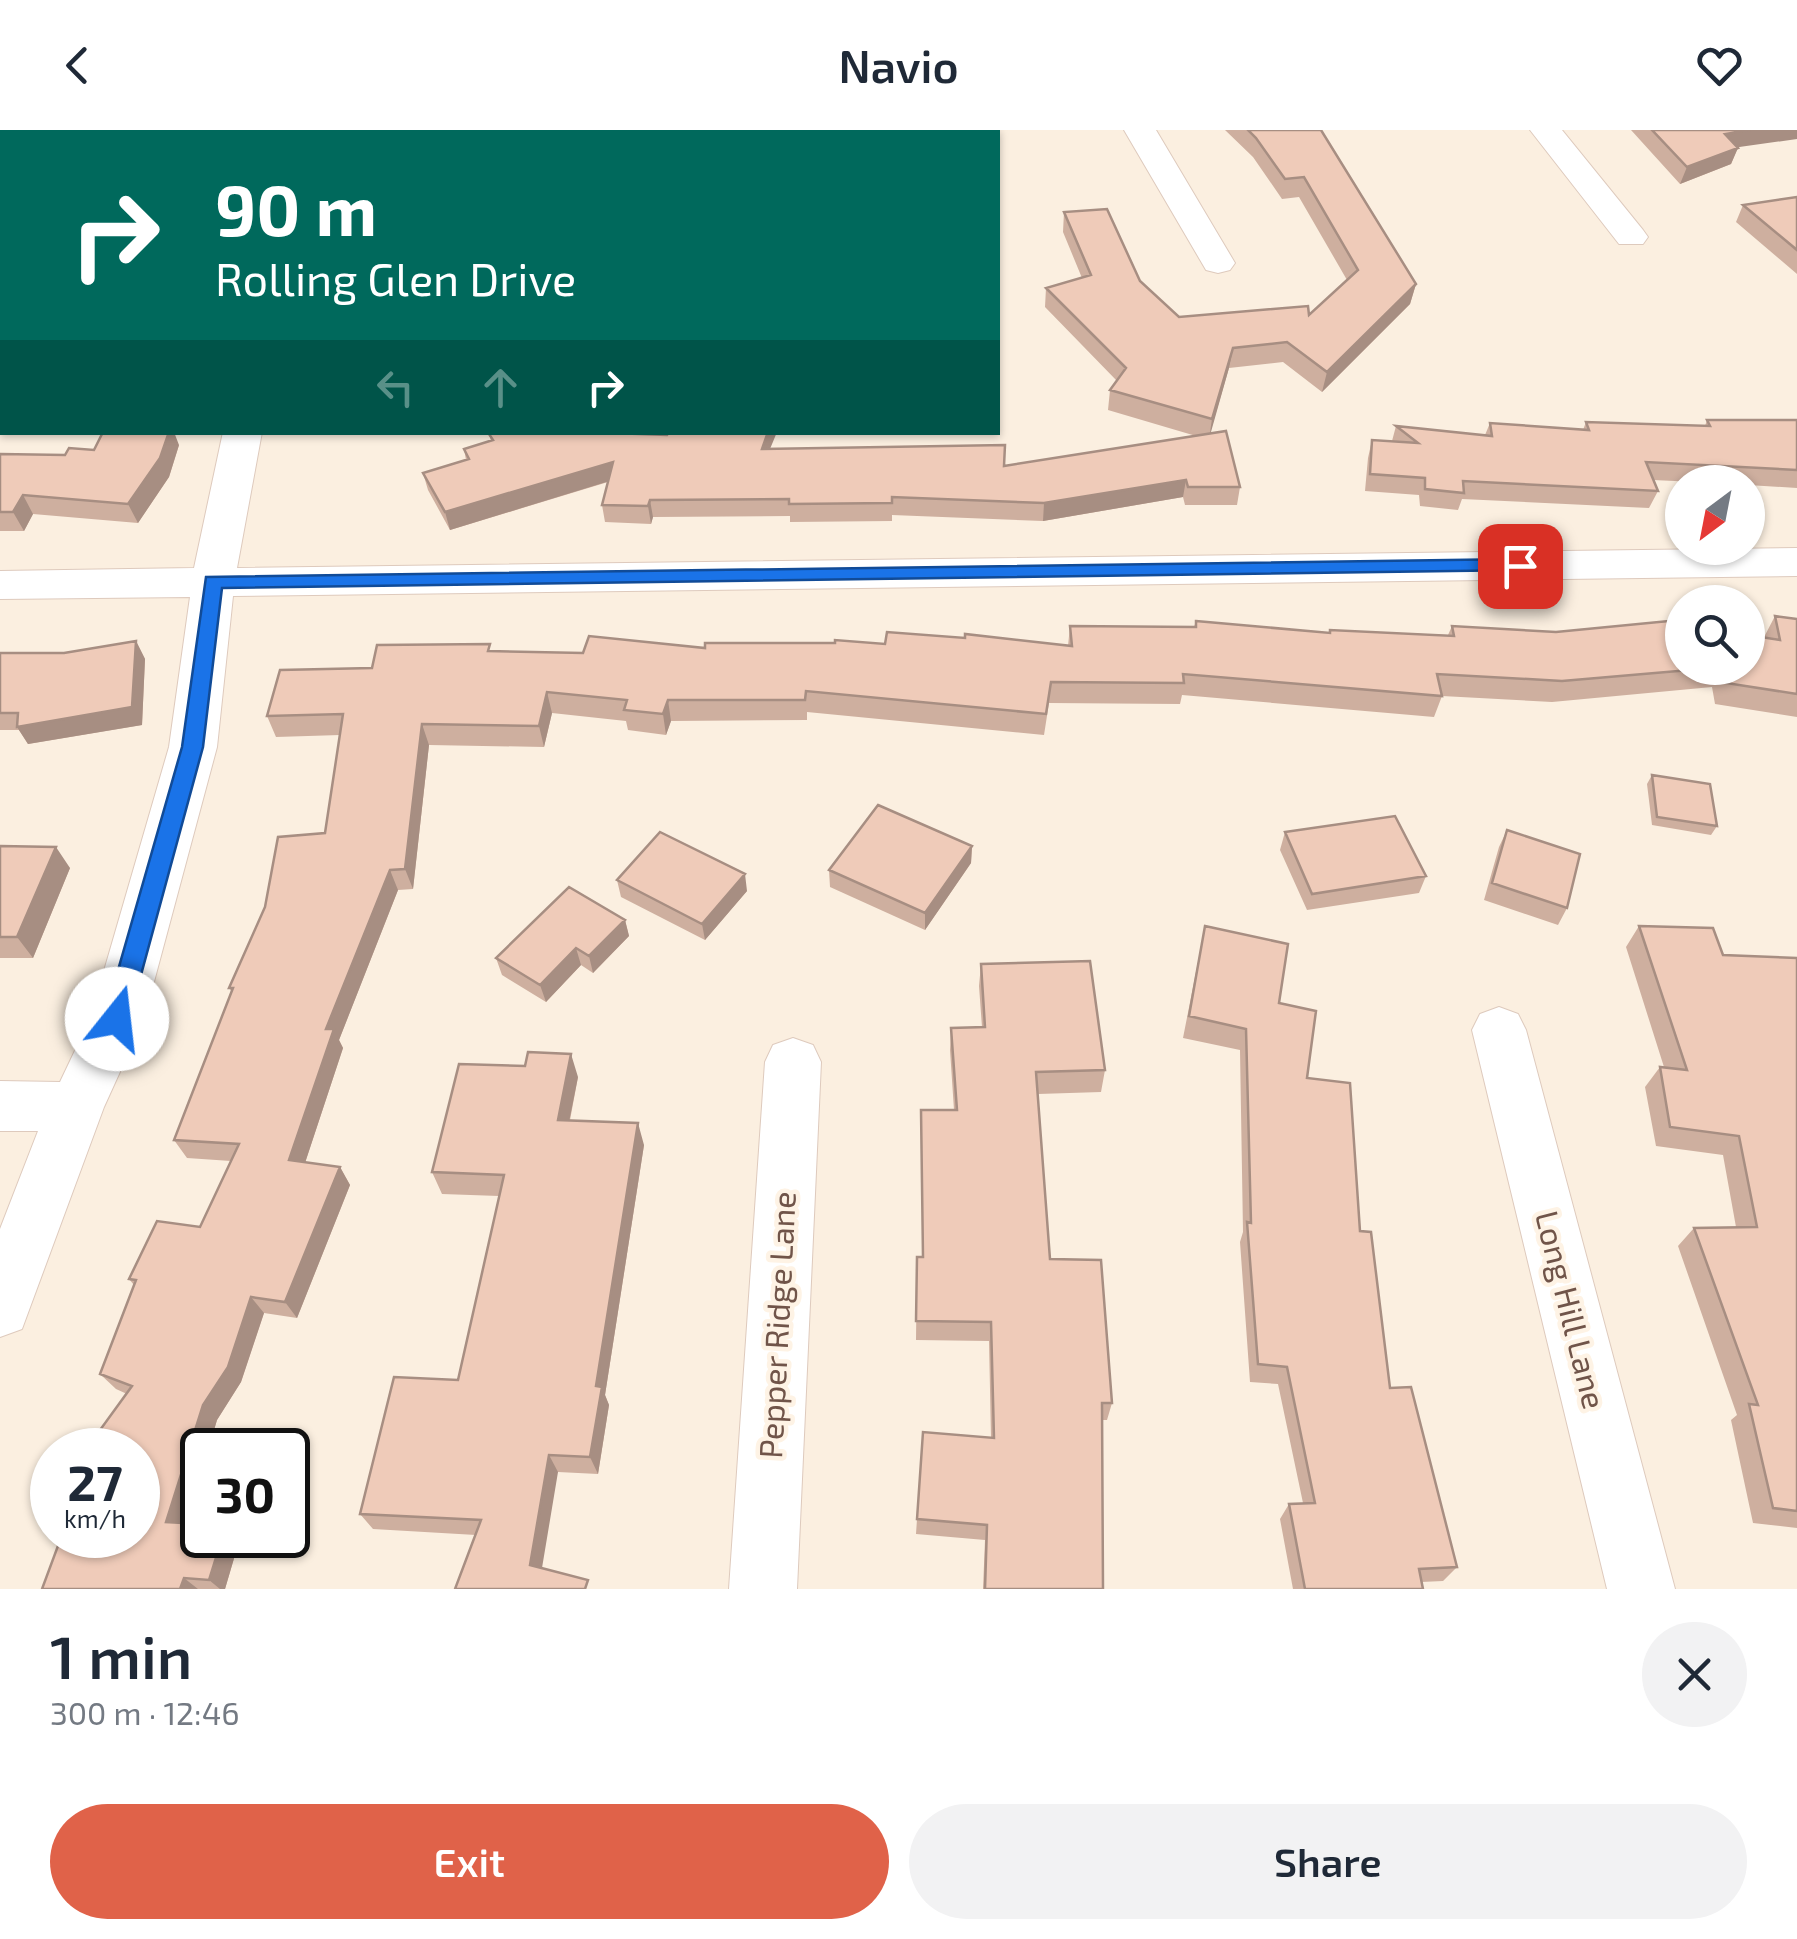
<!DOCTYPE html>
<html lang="en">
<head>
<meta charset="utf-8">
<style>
	:root { --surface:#fff; --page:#f2f2f3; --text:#1f2937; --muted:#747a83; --accent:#e06249 }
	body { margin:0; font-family:"Exo 2",sans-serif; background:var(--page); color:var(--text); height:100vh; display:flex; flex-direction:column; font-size:38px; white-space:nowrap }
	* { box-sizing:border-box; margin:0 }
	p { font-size:32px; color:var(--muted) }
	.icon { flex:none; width:55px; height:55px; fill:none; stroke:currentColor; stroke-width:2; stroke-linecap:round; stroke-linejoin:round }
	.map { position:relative; height:1459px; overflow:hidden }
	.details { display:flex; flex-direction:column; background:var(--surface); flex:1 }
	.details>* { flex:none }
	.hud { position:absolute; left:0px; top:0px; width:1000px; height:305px; box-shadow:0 2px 8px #0004; background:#00695c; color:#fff; overflow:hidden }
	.needle { width:65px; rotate:212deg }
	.fabs { position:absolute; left:1665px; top:335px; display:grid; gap:20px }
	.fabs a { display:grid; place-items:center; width:100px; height:100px; border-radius:50%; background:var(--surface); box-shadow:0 2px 8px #0004; font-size:50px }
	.speed { position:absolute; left:30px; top:1298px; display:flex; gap:20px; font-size:50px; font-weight:700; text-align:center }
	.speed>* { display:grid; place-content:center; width:130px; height:130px; border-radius:50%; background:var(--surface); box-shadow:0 2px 8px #0004; line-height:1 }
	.speed small { font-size:25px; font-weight:400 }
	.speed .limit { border:5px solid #111; border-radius:15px; background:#fff; color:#111 }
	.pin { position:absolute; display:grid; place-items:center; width:85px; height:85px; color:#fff; margin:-42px; border-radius:20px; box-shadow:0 5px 15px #0006 }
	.me { position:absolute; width:110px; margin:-55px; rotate:16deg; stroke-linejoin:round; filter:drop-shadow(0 0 8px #0008) }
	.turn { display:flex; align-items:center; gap:35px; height:210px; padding:0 50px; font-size:45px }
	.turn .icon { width:130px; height:130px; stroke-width:2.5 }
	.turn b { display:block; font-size:70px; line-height:85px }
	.lanes { display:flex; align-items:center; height:95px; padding:0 50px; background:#0003; justify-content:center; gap:50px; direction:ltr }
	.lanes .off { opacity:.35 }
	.round { display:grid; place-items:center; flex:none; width:105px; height:105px; border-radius:52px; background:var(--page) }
	.head { display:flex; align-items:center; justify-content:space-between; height:170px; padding:0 50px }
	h1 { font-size:60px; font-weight:600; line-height:75px }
	.primary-button { display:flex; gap:20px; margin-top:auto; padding:20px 50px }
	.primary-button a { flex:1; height:115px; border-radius:60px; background:var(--accent); color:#fff; font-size:40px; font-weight:600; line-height:115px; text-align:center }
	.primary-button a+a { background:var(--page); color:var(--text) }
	header { display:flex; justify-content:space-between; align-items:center; height:130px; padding:0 50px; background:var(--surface); font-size:45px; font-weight:600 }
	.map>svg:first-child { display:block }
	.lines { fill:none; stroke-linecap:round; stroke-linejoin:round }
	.minor-casing { stroke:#decabd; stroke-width:2 }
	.minor { fill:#fff; fill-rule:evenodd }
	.wall { fill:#ceaf9f }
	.shaded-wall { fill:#a78e82 }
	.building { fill:#efcbb9; stroke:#a78e82; stroke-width:2.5 }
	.route { fill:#1a73e8; stroke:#114b97; stroke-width:2.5 }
	.labels { text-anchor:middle; stroke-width:9; stroke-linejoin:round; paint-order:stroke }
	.near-street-label { font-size:32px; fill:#705449; stroke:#fef3e5 }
</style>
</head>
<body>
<header><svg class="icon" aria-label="back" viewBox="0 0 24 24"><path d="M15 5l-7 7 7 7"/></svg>Navio<svg class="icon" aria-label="heart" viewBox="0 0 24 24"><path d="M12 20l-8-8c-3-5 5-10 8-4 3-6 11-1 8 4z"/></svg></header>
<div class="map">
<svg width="1797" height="1459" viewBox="0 0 1797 1459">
	<rect width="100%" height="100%" fill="#fbefe0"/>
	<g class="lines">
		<defs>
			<path id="minor" d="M 274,0 L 306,0 L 306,2 L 275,2 Z
				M 703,0 L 735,0 L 736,2 L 705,2 Z
				M 1124,0 L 1156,0 L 1235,133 L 1230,140 L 1218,143 L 1206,140 Z
				M 1530,0 L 1562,0 L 1643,100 L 1648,107 L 1643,114 L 1619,114 Z
				M 0,134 L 2,135 L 2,156 L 0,156 Z
				M 223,302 L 262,302 L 237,438 L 1797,418 L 1797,446 L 233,466 L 217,617 L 144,889 L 104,977 L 22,1199 L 0,1207 L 0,1099 L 38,1001 L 0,1001 L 0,951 L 60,952 L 90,889 L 169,617 L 190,467 L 0,469 L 0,441 L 194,438 Z
				M 1499,877 L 1518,884 L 1526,900 L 1675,1459 L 1607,1459 L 1472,900 L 1480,884 Z
				M 793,908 L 813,915 L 821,932 L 797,1459 L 729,1459 L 765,932 L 773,915 Z"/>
		</defs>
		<use href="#minor" class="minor-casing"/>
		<use href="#minor" class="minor"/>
	</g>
	<path class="wall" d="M 0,0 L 2,2 L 2,111 L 0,111 Z
		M 1225,0 L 1321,0 L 1416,154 L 1410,174 L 1322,262 L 1283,232 L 1229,238 L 1210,303 L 1240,357 L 1237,375 L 1185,375 L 1183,367 L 1043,391 L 892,385 L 892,391 L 790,392 L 790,386 L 653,387 L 651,394 L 605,392 L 602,375 L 608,352 L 450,400 L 428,360 L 423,343 L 466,330 L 464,319 L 491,311 L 489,304 L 770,319 L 1004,336 L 1196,306 L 1108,280 L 1110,260 L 1117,251 L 1045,177 L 1046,158 L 1082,148 L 1063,102 L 1064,82 L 1179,187 L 1309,185 L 1347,150 L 1299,67 L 1282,69 L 1253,27 Z
		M 1631,0 L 1797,0 L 1738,17 L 1731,34 L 1680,54 Z
		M 1797,67 L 1797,144 L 1736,92 L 1743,75 Z
		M 1707,290 L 1797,290 L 1797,358 L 1748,355 L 1748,352 L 1696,352 L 1653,350 L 1658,361 L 1649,378 L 1462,369 L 1458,380 L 1420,376 L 1419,365 L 1365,361 L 1368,328 L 1372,310 L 1392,311 L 1396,296 L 1485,305 L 1490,293 L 1583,300 L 1586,292 L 1705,296 Z
		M 179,315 L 169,347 L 138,393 L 33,384 L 24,401 L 0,401 L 0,324 L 65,325 L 94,320 Z
		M 1775,486 L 1797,489 L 1797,587 L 1715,574 L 1712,557 L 1552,572 L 1442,566 L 1434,587 L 1182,565 L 1180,574 L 1049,573 L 1044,605 L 807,582 L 807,590 L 671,591 L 666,605 L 628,600 L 626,591 L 552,583 L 544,617 L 429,615 L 413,759 L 398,760 L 339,910 L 343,918 L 305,1033 L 340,1037 L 350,1055 L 297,1188 L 264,1183 L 241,1252 L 217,1290 L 208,1320 L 202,1320 L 202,1337 L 185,1393 L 202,1405 L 236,1405 L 240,1408 L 225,1459 L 42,1459 L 127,1264 L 116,1259 L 100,1244 L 134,1155 L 129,1149 L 200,1097 L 231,1031 L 187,1028 L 174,1010 L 232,862 L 229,858 L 325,703 L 340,605 L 276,607 L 267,586 L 372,538 L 492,521 L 583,523 L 705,518 L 885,514 L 1068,516 L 1070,496 L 1194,497 L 1196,491 L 1329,503 L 1330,500 L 1448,505 L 1452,496 L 1682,538 L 1748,538 Z
		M 136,511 L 145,529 L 142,595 L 28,614 L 19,600 L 0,600 L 0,523 L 64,523 Z
		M 1652,645 L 1717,696 L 1711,705 L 1652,695 L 1647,654 Z
		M 1507,700 L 1567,778 L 1558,795 L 1484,770 L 1499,717 Z
		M 1285,702 L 1426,746 L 1419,763 L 1307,780 L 1280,720 Z
		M 0,716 L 70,738 L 33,828 L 0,828 Z
		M 972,716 L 971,733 L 925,800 L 830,757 L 829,740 Z
		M 617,750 L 747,761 L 705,810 L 621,767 Z
		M 625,790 L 629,806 L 593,843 L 581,835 L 546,872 L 502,845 L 496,828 Z
		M 1205,796 L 1279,873 L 1360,1101 L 1390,1258 L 1457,1437 L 1443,1451 L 1421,1452 L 1423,1459 L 1293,1459 L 1280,1389 L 1289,1374 L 1303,1373 L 1278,1254 L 1250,1252 L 1240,1112 L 1243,1102 L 1240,920 L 1183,908 Z
		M 1639,796 L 1723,825 L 1797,828 L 1797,1398 L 1753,1393 L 1731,1290 L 1737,1285 L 1678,1116 L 1694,1098 L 1736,1097 L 1723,1025 L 1656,1016 L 1645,957 L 1660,937 L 1664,937 L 1626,817 Z
		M 981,834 L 1105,940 L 1101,962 L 1038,964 L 1050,1129 L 1112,1273 L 1107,1290 L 1102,1290 L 1103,1459 L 983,1459 L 985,1410 L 916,1404 L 917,1389 L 991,1308 L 989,1211 L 916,1210 L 917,1127 L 923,1127 L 921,980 L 954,980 L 950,920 L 951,898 L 982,897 L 979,856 Z
		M 578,947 L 570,990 L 644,1015 L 605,1265 L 609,1275 L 598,1344 L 558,1342 L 455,1459 L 476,1405 L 373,1399 L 360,1384 L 458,1250 L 499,1066 L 442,1064 L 432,1042 Z"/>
	<path class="shaded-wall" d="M 1750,0 L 1797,0 L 1797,9 L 1718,20 L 1725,4 Z
		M 1738,18 L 1731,34 L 1680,54 L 1687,37 Z
		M 1416,154 L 1410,174 L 1322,262 L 1327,242 Z
		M 1233,218 L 1229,238 L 1209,309 L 1212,289 Z
		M 169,302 L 174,302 L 179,315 L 169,347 L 138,393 L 128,374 Z
		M 768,302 L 777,302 L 763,336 L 762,319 Z
		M 613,332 L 616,349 L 450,400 L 445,382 Z
		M 1186,350 L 1183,367 L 1043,391 L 1044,373 Z
		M 23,365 L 33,384 L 24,401 L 13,382 Z
		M 650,370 L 653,387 L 651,394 L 648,376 Z
		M 136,511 L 145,529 L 142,595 L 28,614 L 17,597 Z
		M 547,562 L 552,583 L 544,617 L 539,596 Z
		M 668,570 L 671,591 L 666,605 L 663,584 Z
		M 422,594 L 429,615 L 413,759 L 405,739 Z
		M 972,716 L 971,733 L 925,800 L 925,783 Z
		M 56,717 L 70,738 L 33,828 L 17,807 Z
		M 390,740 L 398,760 L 339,910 L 343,918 L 300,1048 L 289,1030 L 326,899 Z
		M 745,744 L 747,761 L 705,810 L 702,794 Z
		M 625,790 L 629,806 L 593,843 L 589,826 Z
		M 576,818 L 581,835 L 546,872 L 540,855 Z
		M 571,924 L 578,947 L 565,1012 L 558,990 Z
		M 638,993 L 644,1015 L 605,1265 L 609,1275 L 598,1344 L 590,1327 L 596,1256 Z
		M 340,1037 L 350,1055 L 297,1188 L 285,1172 Z
		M 251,1167 L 264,1183 L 241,1252 L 217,1290 L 208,1320 L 202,1320 L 202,1337 L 181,1405 L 166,1392 L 203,1275 Z
		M 549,1325 L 558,1342 L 540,1450 L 530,1435 Z
		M 223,1405 L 236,1405 L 240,1408 L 225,1459 L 220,1459 L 209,1450 Z
		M 184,1448 L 198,1459 L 180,1459 Z"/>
	<path class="building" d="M 0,0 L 60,0 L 59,2 L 2,2 L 2,94 L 0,94 Z
		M 146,0 L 216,0 L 215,2 L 144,2 Z
		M 382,0 L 474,0 L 474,2 L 382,2 Z
		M 583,0 L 641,0 L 642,2 L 583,2 Z
		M 839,0 L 887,0 L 888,2 L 840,2 Z
		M 1248,0 L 1321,0 L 1416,154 L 1327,242 L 1287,212 L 1233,218 L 1212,289 L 1110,260 L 1126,238 L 1046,158 L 1091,145 L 1064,82 L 1107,79 L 1140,151 L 1179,187 L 1308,176 L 1309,185 L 1358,140 L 1304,47 L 1285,49 L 1256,8 Z
		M 1652,0 L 1750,0 L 1725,4 L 1738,18 L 1687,37 Z
		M 1797,67 L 1797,120 L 1743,75 Z
		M 1707,290 L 1797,290 L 1797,340 L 1646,332 L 1658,361 L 1463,351 L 1464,363 L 1425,359 L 1425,348 L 1370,344 L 1372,310 L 1418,313 L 1396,296 L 1492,306 L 1490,293 L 1589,300 L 1586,292 L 1710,296 Z
		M 1226,301 L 1240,357 L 1188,357 L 1186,350 L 1044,373 L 892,367 L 892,373 L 789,374 L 789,369 L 650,370 L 648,376 L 602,375 L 613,332 L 445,382 L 423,343 L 469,329 L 464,319 L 493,310 L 489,304 L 493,302 L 582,302 L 667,305 L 669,302 L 768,302 L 762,319 L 1005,315 L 1004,336 Z
		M 103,302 L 169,302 L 160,328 L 128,374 L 23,365 L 13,382 L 0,382 L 0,324 L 65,325 L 69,318 L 94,320 Z
		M 1775,486 L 1797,489 L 1797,564 L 1726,553 L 1724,538 L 1748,538 L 1748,505 L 1780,510 Z
		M 1196,491 L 1330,503 L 1330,500 L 1454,506 L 1452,496 L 1556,502 L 1669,491 L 1682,494 L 1682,538 L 1713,538 L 1562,551 L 1437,544 L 1442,566 L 1183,544 L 1184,553 L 1051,552 L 1046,584 L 806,561 L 805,570 L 668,570 L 663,584 L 624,580 L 627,570 L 547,562 L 539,596 L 422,594 L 405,739 L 390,740 L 326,899 L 334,899 L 289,1030 L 340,1037 L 285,1172 L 251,1167 L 228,1237 L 203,1275 L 166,1392 L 202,1394 L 202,1405 L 223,1405 L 209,1450 L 184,1448 L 180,1459 L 42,1459 L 62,1405 L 138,1405 L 138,1320 L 93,1320 L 100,1300 L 132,1256 L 100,1244 L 136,1150 L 129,1149 L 157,1091 L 200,1097 L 239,1014 L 174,1010 L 233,858 L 229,858 L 265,777 L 278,707 L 325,703 L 343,584 L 267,586 L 280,540 L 372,538 L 377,515 L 490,514 L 488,521 L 583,523 L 589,506 L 705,518 L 705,513 L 835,513 L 835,510 L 885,514 L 887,502 L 965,508 L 965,504 L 1072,516 L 1070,496 L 1196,497 Z
		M 136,511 L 132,577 L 17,597 L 18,583 L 0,583 L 0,523 L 64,523 Z
		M 1652,645 L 1710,654 L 1717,696 L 1657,687 Z
		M 878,675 L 972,716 L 925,783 L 829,740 Z
		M 1395,686 L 1426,746 L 1312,764 L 1285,702 Z
		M 1507,700 L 1580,724 L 1567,778 L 1492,753 Z
		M 660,702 L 745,744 L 702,794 L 617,750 Z
		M 0,716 L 56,717 L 17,807 L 0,807 Z
		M 569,757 L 625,790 L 589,826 L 576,818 L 540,855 L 496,828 Z
		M 1205,796 L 1288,814 L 1279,873 L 1316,881 L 1307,948 L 1350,953 L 1360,1101 L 1371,1102 L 1390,1258 L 1411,1257 L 1457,1437 L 1419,1439 L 1423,1459 L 1305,1459 L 1289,1374 L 1315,1373 L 1287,1237 L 1258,1234 L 1247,1092 L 1251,1093 L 1246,899 L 1189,886 Z
		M 1639,796 L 1713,798 L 1723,825 L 1797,828 L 1797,1381 L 1773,1378 L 1749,1274 L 1758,1275 L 1694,1098 L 1757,1097 L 1739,1006 L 1670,997 L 1660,937 L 1687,940 Z
		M 1090,831 L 1105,940 L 1036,942 L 1050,1129 L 1101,1130 L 1112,1273 L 1102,1273 L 1103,1459 L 985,1459 L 987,1395 L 917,1389 L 923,1302 L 994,1308 L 991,1192 L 916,1191 L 917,1127 L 923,1127 L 921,980 L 957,980 L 951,898 L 985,897 L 981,834 Z
		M 528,922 L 571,924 L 558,990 L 638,993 L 596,1256 L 602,1257 L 590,1327 L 549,1325 L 530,1435 L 588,1450 L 585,1459 L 455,1459 L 481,1390 L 360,1384 L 394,1247 L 458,1250 L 504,1045 L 432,1042 L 459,934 L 525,936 Z"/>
	<path class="route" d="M 1520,429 L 1527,431 L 1527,440 L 222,458 L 203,617 L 129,889 L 125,897 L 117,900 L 108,897 L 104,889 L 182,617 L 206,447 Z"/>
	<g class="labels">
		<g class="near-street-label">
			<text transform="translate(1570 1180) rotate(76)" y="11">Long Hill Lane</text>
			<text transform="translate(778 1195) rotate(-87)" y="11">Pepper Ridge Lane</text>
		</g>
	</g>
</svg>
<div class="fabs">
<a><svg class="needle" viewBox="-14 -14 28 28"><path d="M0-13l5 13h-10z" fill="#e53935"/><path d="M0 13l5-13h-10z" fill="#747a83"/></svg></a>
<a><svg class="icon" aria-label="search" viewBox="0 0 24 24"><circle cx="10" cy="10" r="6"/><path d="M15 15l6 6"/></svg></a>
</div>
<div class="speed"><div>27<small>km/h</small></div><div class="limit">30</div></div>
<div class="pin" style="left:1520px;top:436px;background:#d93025"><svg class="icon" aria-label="arrive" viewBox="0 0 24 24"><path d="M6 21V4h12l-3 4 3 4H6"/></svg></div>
<svg class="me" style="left:117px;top:889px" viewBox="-20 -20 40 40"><circle r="19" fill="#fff"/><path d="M0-13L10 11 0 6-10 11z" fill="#1a73e8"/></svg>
<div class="hud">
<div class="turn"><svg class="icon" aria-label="right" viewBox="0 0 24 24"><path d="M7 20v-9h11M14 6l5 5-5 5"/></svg><div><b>90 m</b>Rolling Glen Drive</div></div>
<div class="lanes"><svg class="icon off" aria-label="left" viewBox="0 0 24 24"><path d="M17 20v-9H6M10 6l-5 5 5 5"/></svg><svg class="icon off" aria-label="ahead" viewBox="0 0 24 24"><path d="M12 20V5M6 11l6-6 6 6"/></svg><svg class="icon" aria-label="right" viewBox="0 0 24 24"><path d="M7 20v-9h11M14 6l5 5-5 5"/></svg></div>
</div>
</div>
<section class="details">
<div class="head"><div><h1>1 min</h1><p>300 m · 12:46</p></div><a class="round"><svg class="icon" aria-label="close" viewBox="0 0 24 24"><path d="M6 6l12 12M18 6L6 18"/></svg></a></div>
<div class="primary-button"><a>Exit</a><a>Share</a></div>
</section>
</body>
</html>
